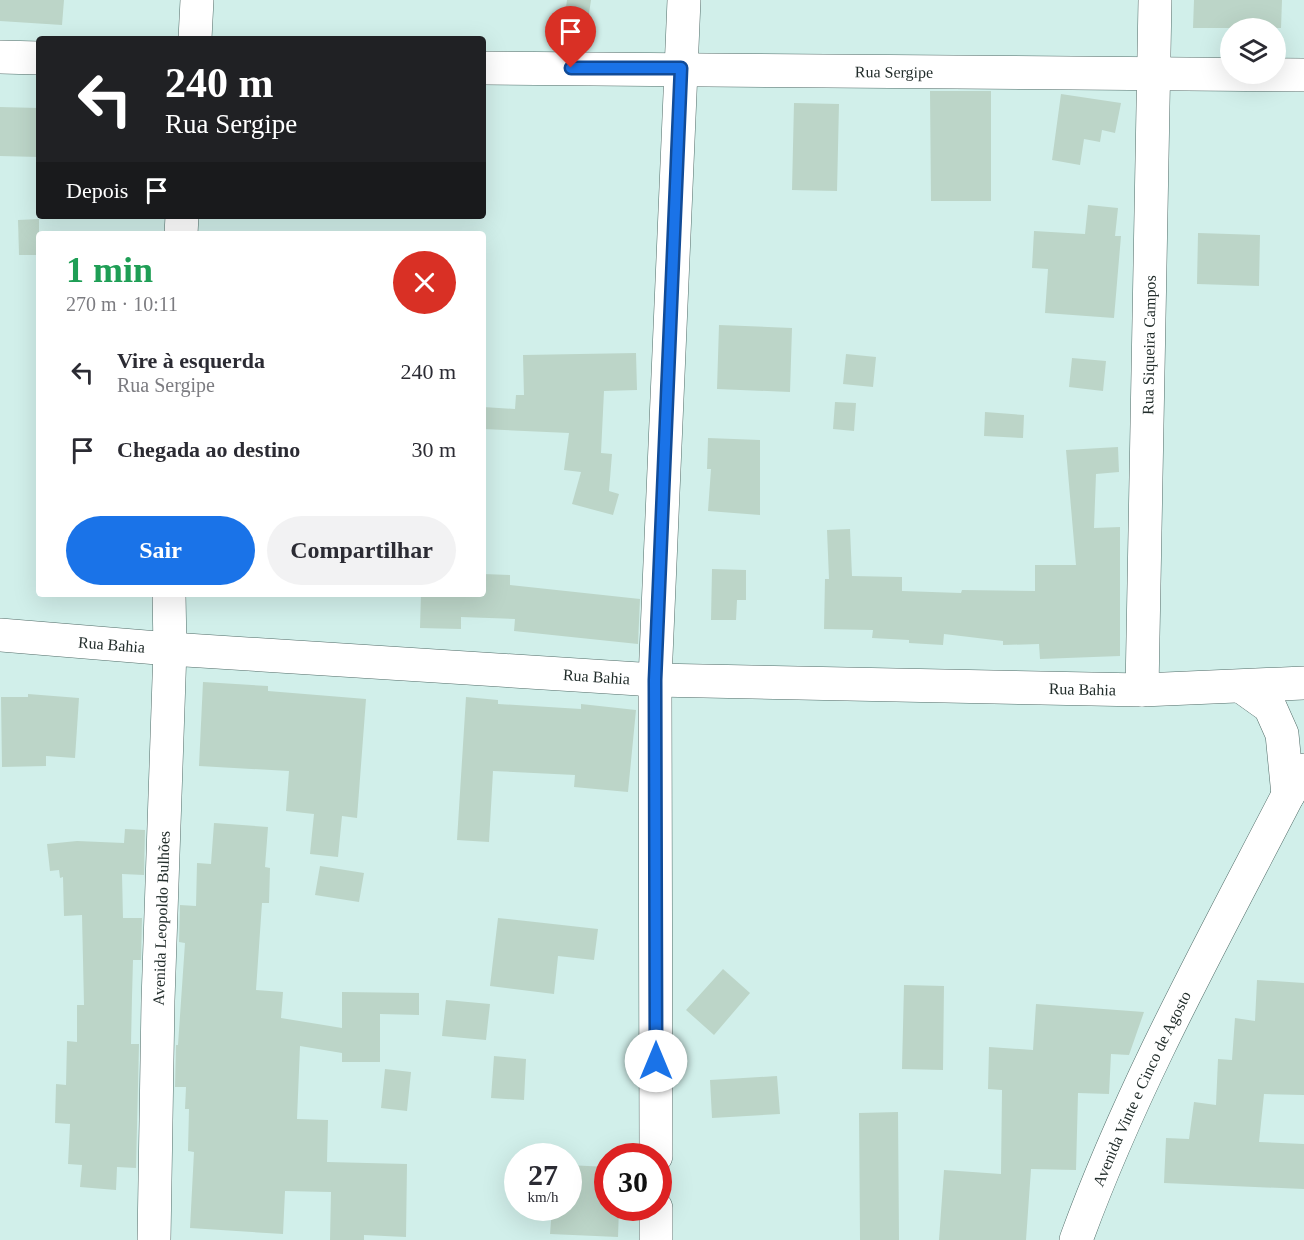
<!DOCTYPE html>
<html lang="pt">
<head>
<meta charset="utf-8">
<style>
	:root { --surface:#fff; --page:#f2f2f3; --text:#2b2b33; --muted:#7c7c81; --accent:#1a73e8 }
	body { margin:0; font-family:"Times New Roman",serif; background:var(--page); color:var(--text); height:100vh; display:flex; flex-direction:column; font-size:22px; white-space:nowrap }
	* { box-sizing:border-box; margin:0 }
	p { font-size:20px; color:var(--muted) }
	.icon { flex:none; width:33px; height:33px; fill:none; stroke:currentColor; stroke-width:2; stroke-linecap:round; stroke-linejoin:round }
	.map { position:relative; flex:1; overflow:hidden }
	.sheet { position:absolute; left:36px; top:231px; width:450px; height:366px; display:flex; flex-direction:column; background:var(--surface); border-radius:6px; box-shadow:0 6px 24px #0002 }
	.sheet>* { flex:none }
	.banner { position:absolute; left:36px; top:36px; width:450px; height:183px; border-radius:6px; box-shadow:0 6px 24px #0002; background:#202124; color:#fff; overflow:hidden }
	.fabs { position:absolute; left:1220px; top:18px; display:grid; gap:12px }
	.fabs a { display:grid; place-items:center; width:66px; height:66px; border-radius:50%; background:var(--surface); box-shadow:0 6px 24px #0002; font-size:30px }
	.speed { position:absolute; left:504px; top:1143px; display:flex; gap:12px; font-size:30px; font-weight:700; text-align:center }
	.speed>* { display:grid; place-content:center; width:78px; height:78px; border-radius:50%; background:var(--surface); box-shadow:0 6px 24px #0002; line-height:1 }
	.speed small { font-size:15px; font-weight:400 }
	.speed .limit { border:9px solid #d22; background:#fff; color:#111 }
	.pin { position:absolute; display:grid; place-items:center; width:51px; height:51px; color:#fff; margin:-62px -26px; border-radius:50% 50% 50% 0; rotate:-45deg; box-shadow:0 0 6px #0007 }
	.pin .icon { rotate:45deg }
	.me { position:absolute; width:66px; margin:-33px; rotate:0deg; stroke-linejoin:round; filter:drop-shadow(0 0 4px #0008) }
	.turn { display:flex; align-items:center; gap:21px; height:126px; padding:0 30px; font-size:27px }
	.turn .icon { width:78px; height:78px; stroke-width:2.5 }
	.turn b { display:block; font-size:42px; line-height:51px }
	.then { display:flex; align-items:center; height:57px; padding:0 30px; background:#0003; gap:12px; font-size:22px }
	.round { display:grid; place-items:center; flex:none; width:63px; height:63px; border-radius:32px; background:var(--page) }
	.head { display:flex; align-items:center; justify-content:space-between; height:102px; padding:0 30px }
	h1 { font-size:36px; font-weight:700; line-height:45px; color:#1e9e55 }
	.button { display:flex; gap:12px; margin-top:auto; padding:12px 30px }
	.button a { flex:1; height:69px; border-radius:36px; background:var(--accent); color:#fff; font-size:24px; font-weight:700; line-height:69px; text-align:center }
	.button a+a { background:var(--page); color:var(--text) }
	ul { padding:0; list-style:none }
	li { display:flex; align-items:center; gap:18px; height:78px; padding:0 30px }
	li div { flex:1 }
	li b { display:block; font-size:22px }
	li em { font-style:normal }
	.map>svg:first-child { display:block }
	.building { fill:#bcd5c8 }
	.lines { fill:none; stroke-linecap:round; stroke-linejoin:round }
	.minor-casing { stroke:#516c68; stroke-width:34 }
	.major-casing { stroke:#516c68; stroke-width:34 }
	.minor { stroke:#fff; stroke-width:33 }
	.major { stroke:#fff; stroke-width:33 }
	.route-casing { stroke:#114b97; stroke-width:15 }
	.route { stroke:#1a73e8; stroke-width:10 }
	.labels { text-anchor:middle; stroke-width:4.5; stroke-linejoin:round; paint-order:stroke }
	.street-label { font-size:16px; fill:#232e2c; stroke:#fff }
</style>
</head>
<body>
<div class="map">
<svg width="1304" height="1240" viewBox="0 0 1304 1240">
	<rect width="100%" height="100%" fill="#d1efea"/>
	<path class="building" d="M 0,0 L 64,0 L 62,25 L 0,21 Z
		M 567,0 L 591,0 L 585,41 L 562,37 Z
		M 1194,0 L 1282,0 L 1281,28 L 1193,28 Z
		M 930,91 L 991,91 L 991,201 L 931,201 Z
		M 1061,94 L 1121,103 L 1115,133 L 1102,130 L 1100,142 L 1084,139 L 1080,165 L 1052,160 Z
		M 794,103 L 839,104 L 837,191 L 792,190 Z
		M 0,107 L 39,108 L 39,157 L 0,156 Z
		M 1088,205 L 1118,208 L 1115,236 L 1121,236 L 1114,318 L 1045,313 L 1048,269 L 1032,268 L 1034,231 L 1085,234 Z
		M 39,219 L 39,255 L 19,255 L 18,220 Z
		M 1198,233 L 1260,235 L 1259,286 L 1197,284 Z
		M 719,325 L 792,328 L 790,392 L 717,389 Z
		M 636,353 L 637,390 L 604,391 L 601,453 L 612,454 L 609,491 L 619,494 L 613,515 L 572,504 L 581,472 L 564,470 L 569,433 L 483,429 L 483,407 L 515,409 L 516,395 L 524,395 L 523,355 Z
		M 846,354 L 876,357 L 873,387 L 843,384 Z
		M 1072,358 L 1106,361 L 1103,391 L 1069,387 Z
		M 835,402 L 856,403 L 854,431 L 833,429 Z
		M 985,412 L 1024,415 L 1023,438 L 984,436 Z
		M 708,438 L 760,440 L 760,515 L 708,511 L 711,469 L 707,469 Z
		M 1118,447 L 1119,472 L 1096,474 L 1094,528 L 1120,527 L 1120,656 L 1040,659 L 1039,644 L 1003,645 L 1003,641 L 944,634 L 943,645 L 909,643 L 909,640 L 872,638 L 873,630 L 824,629 L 825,579 L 829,579 L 827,530 L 850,529 L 852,576 L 902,577 L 902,591 L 961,593 L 962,590 L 1035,591 L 1035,565 L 1076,565 L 1066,450 Z
		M 712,569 L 746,570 L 746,600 L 737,600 L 736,620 L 711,620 Z
		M 483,574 L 510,575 L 510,585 L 640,599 L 638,644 L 514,631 L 515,619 L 461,617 L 461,629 L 420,628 L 421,594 L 483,594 Z
		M 203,682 L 268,686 L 268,691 L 366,699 L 357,818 L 342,816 L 338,857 L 310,854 L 314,814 L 286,811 L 289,771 L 199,766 Z
		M 28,694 L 79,698 L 75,758 L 46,756 L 46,766 L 2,767 L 1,697 L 28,697 Z
		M 466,697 L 498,700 L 498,704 L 581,709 L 581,704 L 636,710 L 628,792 L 574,787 L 575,775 L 493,771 L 489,842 L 457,840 Z
		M 214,823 L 268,827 L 265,867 L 270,868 L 269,903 L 262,903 L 256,990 L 283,992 L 281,1018 L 342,1028 L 342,992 L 419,993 L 419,1015 L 380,1014 L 380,1062 L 342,1062 L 342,1053 L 300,1046 L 297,1119 L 328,1120 L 327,1162 L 407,1164 L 406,1237 L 364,1235 L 364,1240 L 330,1240 L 331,1192 L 285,1191 L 283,1234 L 190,1228 L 194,1152 L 188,1151 L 189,1109 L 185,1109 L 186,1087 L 175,1087 L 176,1045 L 178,1045 L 185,943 L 179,942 L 180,905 L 196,906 L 197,863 L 211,864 Z
		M 125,829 L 145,830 L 144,875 L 122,874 L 123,918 L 142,918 L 141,960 L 133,960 L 132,997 L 131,1044 L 139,1044 L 136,1168 L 117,1167 L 116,1190 L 80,1187 L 82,1165 L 68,1164 L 70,1124 L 55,1123 L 56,1084 L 66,1085 L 67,1041 L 77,1042 L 77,1005 L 84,1005 L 82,915 L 64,916 L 63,877 L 60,878 L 59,870 L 50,871 L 47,844 L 77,841 L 124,843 Z
		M 320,866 L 364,873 L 359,902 L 315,895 Z
		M 498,918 L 598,929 L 594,960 L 558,956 L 554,994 L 490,986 Z
		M 723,969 L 750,993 L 714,1035 L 686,1010 Z
		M 1257,980 L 1304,983 L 1304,1095 L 1264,1094 L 1259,1142 L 1304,1144 L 1304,1189 L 1164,1183 L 1166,1138 L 1189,1139 L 1194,1102 L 1216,1105 L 1218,1059 L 1232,1060 L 1235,1018 L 1255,1021 Z
		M 904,985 L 944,986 L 943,1070 L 902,1069 Z
		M 446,1000 L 490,1004 L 486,1040 L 442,1036 Z
		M 1036,1004 L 1144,1012 L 1129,1055 L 1111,1054 L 1109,1094 L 1078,1093 L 1076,1170 L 1031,1169 L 1026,1240 L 939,1240 L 944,1170 L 1001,1174 L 1002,1090 L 988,1089 L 989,1047 L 1033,1050 Z
		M 494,1056 L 526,1059 L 524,1100 L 491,1098 Z
		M 385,1069 L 411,1072 L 407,1111 L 381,1108 Z
		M 777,1076 L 780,1114 L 712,1118 L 710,1080 Z
		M 898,1112 L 899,1240 L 860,1240 L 859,1113 Z
		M 568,1165 L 608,1167 L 608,1208 L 619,1208 L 618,1237 L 550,1234 L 552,1208 L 568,1208 Z"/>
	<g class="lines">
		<defs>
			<g id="minor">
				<path d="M 195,39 L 197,0"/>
				<path d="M 0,57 L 39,58"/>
				<path id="s1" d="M 483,68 L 1304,75"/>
				<path d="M 181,234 L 182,216"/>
				<path id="s2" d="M 0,635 L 170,649 L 655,680 L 1142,690 L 1304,683"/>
				<path id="s3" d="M 1142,690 L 1155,0"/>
				<path d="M 656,1156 L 655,680 L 684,0"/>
				<path d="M 656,1208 L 656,1240"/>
				<path id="s4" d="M 154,1240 L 158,1001 L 170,649 L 169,594"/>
			</g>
			<g id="major">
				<path d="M 1242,687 L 1270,707 L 1282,734 L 1288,795"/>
				<path id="s5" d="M 1076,1240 C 1132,1086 1213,940 1288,795 L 1304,770"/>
			</g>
		</defs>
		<use href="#minor" class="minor-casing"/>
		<use href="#major" class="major-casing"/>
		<use href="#minor" class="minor"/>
		<use href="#major" class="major"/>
	</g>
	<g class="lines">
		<defs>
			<path id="route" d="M 571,68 L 681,68 L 655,680 L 656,1061"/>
		</defs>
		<use href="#route" class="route-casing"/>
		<use href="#route" class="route"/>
	</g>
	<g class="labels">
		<g class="street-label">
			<text dy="6" stroke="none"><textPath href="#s1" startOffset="411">Rua Sergipe</textPath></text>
			<text dy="6" stroke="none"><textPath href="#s3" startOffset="345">Rua Siqueira Campos</textPath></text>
			<text dy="6" stroke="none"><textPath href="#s2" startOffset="112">Rua Bahia</textPath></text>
			<text dy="6" stroke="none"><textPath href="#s2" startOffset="598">Rua Bahia</textPath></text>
			<text dy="6" stroke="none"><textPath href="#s2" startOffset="1084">Rua Bahia</textPath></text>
			<text dy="6" stroke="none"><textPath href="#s4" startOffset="322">Avenida Leopoldo Bulhões</textPath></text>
			<text dy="6" stroke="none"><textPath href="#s5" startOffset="165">Avenida Vinte e Cinco de Agosto</textPath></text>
		</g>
	</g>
</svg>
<div class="fabs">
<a><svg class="icon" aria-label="layers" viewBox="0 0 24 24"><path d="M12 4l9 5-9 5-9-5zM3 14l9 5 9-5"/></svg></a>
</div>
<div class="speed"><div>27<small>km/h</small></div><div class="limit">30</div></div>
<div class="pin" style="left:571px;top:68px;background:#d93025"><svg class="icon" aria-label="arrive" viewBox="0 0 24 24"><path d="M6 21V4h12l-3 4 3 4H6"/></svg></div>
<svg class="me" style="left:656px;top:1061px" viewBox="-20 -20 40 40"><circle r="19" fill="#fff"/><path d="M0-13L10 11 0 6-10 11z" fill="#1a73e8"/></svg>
<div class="banner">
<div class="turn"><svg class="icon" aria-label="left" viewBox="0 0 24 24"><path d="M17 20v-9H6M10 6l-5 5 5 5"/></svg><div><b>240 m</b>Rua Sergipe</div></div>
<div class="then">Depois<svg class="icon" aria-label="arrive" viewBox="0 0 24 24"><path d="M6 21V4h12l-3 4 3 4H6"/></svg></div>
</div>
<section class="sheet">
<div class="head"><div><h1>1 min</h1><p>270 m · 10:11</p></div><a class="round" style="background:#d93025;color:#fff"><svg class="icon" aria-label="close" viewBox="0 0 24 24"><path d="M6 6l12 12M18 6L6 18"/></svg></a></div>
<ul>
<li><svg class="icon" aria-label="left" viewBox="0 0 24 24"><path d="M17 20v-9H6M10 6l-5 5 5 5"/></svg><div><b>Vire à esquerda</b><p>Rua Sergipe</p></div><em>240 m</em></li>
<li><svg class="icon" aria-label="arrive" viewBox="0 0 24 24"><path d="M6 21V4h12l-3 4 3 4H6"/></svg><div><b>Chegada ao destino</b></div><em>30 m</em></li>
</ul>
<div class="button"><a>Sair</a><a>Compartilhar</a></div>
</section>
</div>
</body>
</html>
